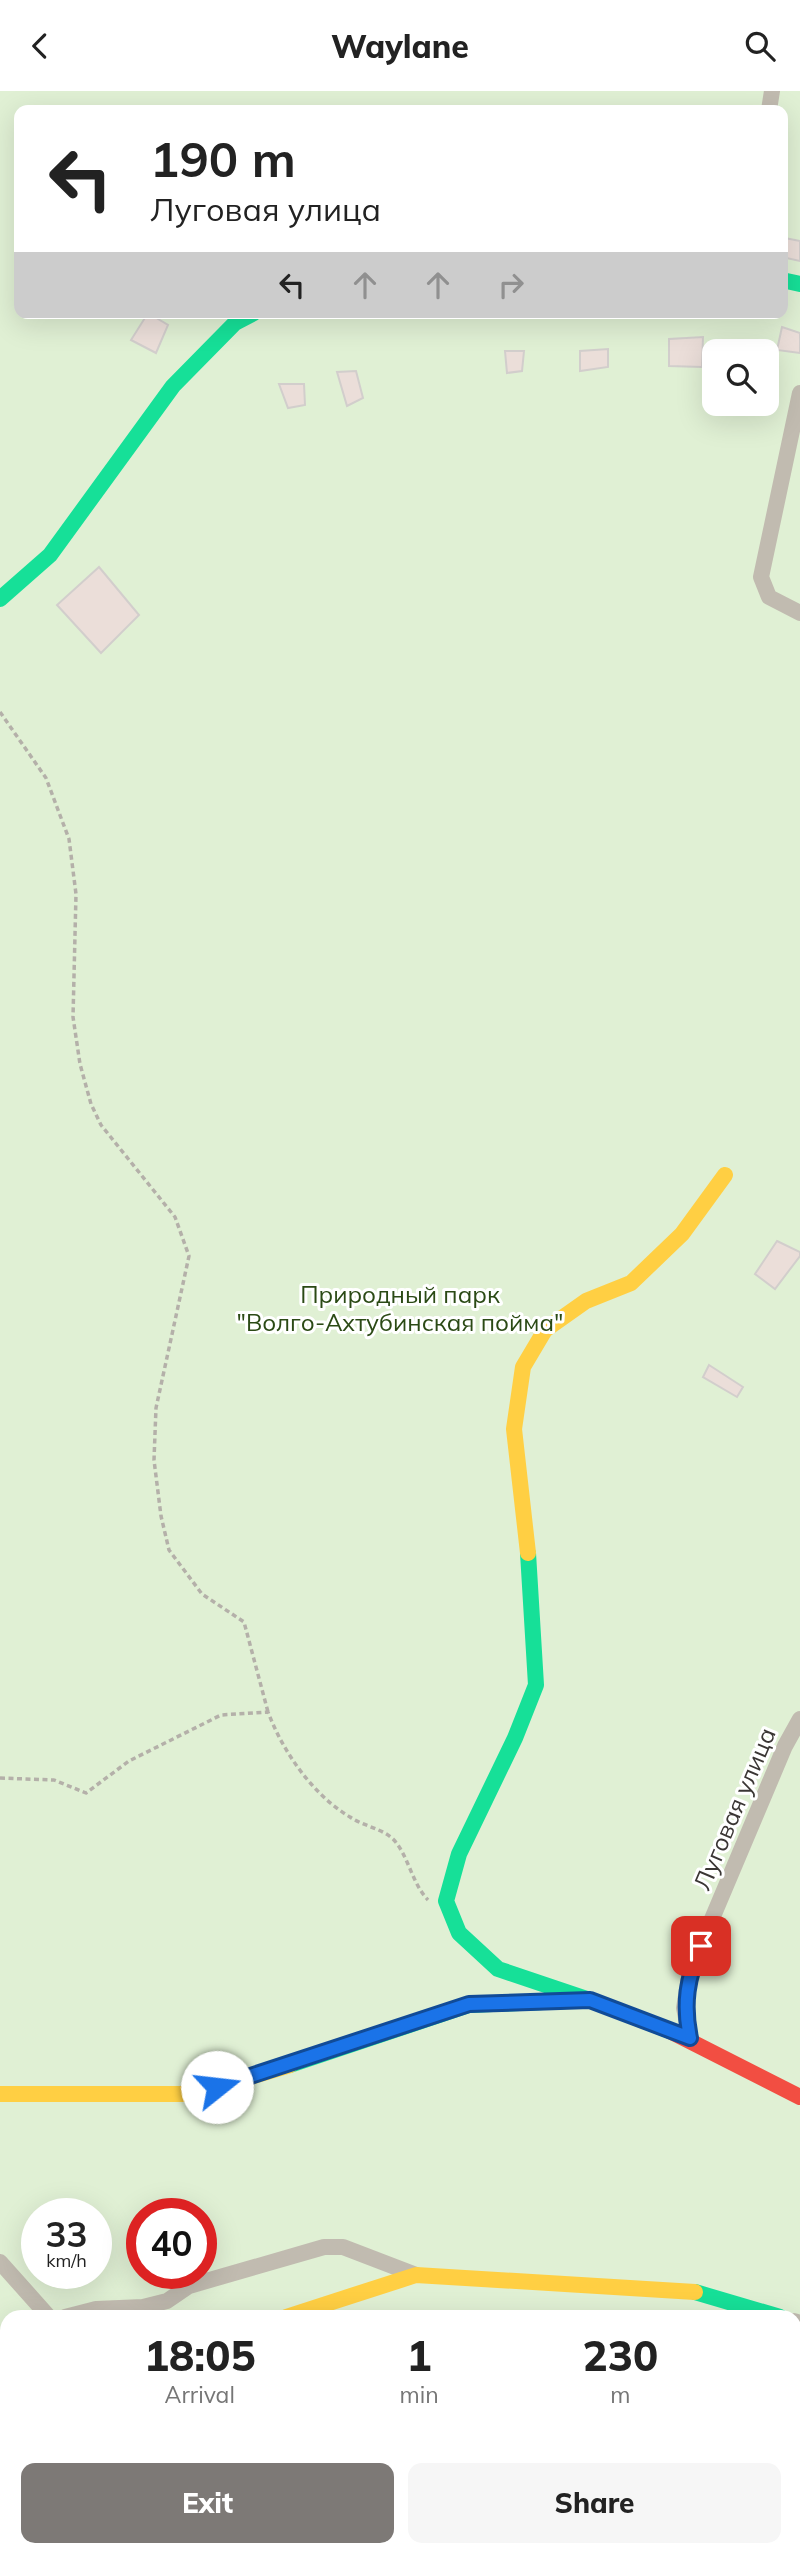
<!DOCTYPE html>
<html lang="en">
<head>
<meta charset="utf-8">
<style>
	:root { --surface:#fff; --page:#f6f6f6; --text:#222; --muted:#767676; --accent:#7d7976 }
	body { margin:0; font-family:Mulish,sans-serif; background:var(--page); color:var(--text); height:100vh; display:flex; flex-direction:column; font-size:26px; white-space:nowrap }
	* { box-sizing:border-box; margin:0 }
	p { font-size:23px; color:var(--muted) }
	.icon { flex:none; width:38px; height:38px; fill:none; stroke:currentColor; stroke-width:2; stroke-linecap:round; stroke-linejoin:round }
	.map { position:relative; flex:1; overflow:hidden }
	.details { position:absolute; left:0px; top:2219px; width:802px; height:247px; display:flex; flex-direction:column; background:var(--surface); border-radius:21px 21px 0 0; box-shadow:0 7px 28px #0002 }
	.details>* { flex:none }
	.top-card { position:absolute; left:14px; top:14px; width:774px; height:214px; border-radius:14px; box-shadow:0 7px 28px #0002; background:#fff; color:var(--text); overflow:hidden }
	.controls { position:absolute; left:702px; top:248px; display:grid; gap:14px }
	.controls a { display:grid; place-items:center; width:77px; height:77px; border-radius:14px; background:var(--surface); box-shadow:0 7px 28px #0002; font-size:35px }
	.speed { position:absolute; left:21px; top:2107px; display:flex; gap:14px; font-size:35px; font-weight:700; text-align:center }
	.speed>* { display:grid; place-content:center; width:91px; height:91px; border-radius:50%; background:var(--surface); box-shadow:0 7px 28px #0002; line-height:1 }
	.speed small { font-size:18px; font-weight:400 }
	.speed .limit { border:10px solid #d22; background:#fff; color:#111 }
	.pin { position:absolute; display:grid; place-items:center; width:60px; height:60px; color:#fff; margin:-30px; border-radius:14px; box-shadow:0 4px 10px #0006 }
	.me { position:absolute; width:77px; margin:-38px; rotate:74deg; stroke-linejoin:round; filter:drop-shadow(0 0 5px #0008) }
	.turn { display:flex; align-items:center; gap:24px; height:147px; padding:0 21px; font-size:32px }
	.turn .icon { width:91px; height:91px; stroke-width:2.5 }
	.turn b { display:block; font-size:49px; line-height:60px }
	.lanes { display:flex; align-items:center; height:66px; padding:0 21px; background:#0003; justify-content:center; gap:35px; direction:ltr }
	.lanes .off { opacity:.35 }
	.eta { display:flex; justify-content:space-evenly; align-items:center; height:119px; text-align:center }
	.eta b { font-size:42px; font-weight:800; line-height:49px }
	.button { display:flex; gap:14px; margin-top:auto; padding:14px 21px }
	.button a { flex:1; height:80px; border-radius:14px; background:var(--accent); color:#fff; font-size:28px; font-weight:800; line-height:80px; text-align:center }
	.button a+a { background:var(--page); color:var(--text) }
	header { display:flex; justify-content:space-between; align-items:center; height:91px; padding:0 21px; background:var(--surface); font-size:32px; font-weight:800 }
	.map>svg:first-child { display:block }
	.green { fill:#e0f0d4; fill-rule:evenodd }
	.building { fill:#ebded9; stroke:#d2cecc; stroke-width:2 }
	.lines { fill:none; stroke-linecap:round; stroke-linejoin:round }
	.path { stroke:#b4b0a9; stroke-width:3.5; stroke-dasharray:5 3.5; stroke-linecap:butt }
	.street { stroke:#c1bbb0; stroke-width:16 }
	.fast { stroke:#16e098; stroke-width:16 }
	.slow { stroke:#ffcf43; stroke-width:16 }
	.jam { stroke:#f24e42; stroke-width:16 }
	.route-casing { stroke:#114b97; stroke-width:18 }
	.route { stroke:#1a73e8; stroke-width:12 }
	.labels { text-anchor:middle; stroke-width:6; stroke-linejoin:round; paint-order:stroke }
	.park-label { font-size:24px; fill:#2b4a15; stroke:#fff }
	.street-label { font-size:24px; fill:#3a3634; stroke:#fff }
</style>
</head>
<body>
<header><svg class="icon" aria-label="back" viewBox="0 0 24 24"><path d="M15 5l-7 7 7 7"/></svg>Waylane<svg class="icon" aria-label="search" viewBox="0 0 24 24"><circle cx="10" cy="10" r="6"/><path d="M15 15l6 6"/></svg></header>
<div class="map">
<svg width="800" height="2465" viewBox="0 0 800 2465">
	<rect width="100%" height="100%" fill="#faf5f2"/>
	<path class="green" d="M 0,0 L 800,0 L 800,2465 L 0,2465 ZM 19,19 L 782,19 L 782,222 L 19,222 ZM 714,261 L 766,261 L 766,313 L 714,313 ZM 37,2123 L 96,2123 L 96,2182 L 37,2182 ZM 142,2123 L 201,2123 L 201,2182 L 142,2182 ZM 7,2226 L 794,2226 L 794,2459 L 7,2459 Z"/>
	<path class="building" d="M 785,147 L 800,150 L 800,170 L 782,166 Z
		M 148,222 L 168,234 L 156,262 L 131,249 Z
		M 782,236 L 800,242 L 800,262 L 777,259 Z
		M 703,246 L 702,276 L 669,275 L 669,248 Z
		M 608,258 L 608,276 L 580,280 L 580,260 Z
		M 505,260 L 524,260 L 522,280 L 507,282 Z
		M 356,280 L 363,307 L 347,315 L 337,281 Z
		M 279,293 L 304,293 L 305,314 L 288,317 Z
		M 99,476 L 139,524 L 101,562 L 57,514 Z
		M 777,1150 L 800,1161 L 800,1165 L 775,1198 L 755,1183 Z
		M 709,1274 L 743,1296 L 737,1306 L 703,1286 Z"/>
	<g class="lines">
		<path class="path" d="M 0,621 L 46,687 L 69,748 L 76,803 L 73,926 L 80,973 L 91,1013 L 101,1034 L 175,1126 L 189,1165 L 156,1317 L 154,1369 L 161,1425 L 169,1459 L 202,1503 L 244,1531 L 268,1621
			M 0,1687 L 54,1689 L 86,1702 L 129,1670 L 221,1624 L 268,1621 C 283,1661 313,1704 350,1726 C 363,1735 381,1737 393,1748 C 409,1765 411,1791 428,1809"/>
		<path class="street" d="M 769,19 L 772,0
			M 800,302 L 761,486 L 769,506 L 800,522
			M 690,1947 L 684,1917 L 690,1880 L 785,1655 L 800,1628
			M 0,2171 L 49,2226
			M 65,2226 L 96,2218 L 143,2216 L 167,2210 L 189,2195 L 324,2156 L 343,2156 L 416,2184
			M 794,2230 L 800,2232
			M 0,2366 L 7,2358"/>
		<path class="fast" d="M 782,189 L 800,193
			M 0,508 L 50,464 L 173,295 L 235,232 L 254,222
			M 528,1462 L 536,1594 L 515,1647 L 459,1763 L 446,1810 L 459,1842 L 498,1878 L 590,1909
			M 290,1974 L 469,1914 L 590,1909 L 670,1940
			M 695,2201 L 780,2226"/>
		<path class="slow" d="M 528,1462 L 514,1338 L 523,1276 L 545,1239 L 586,1210 L 631,1192 L 682,1143 L 725,1084
			M 0,2003 L 195,2003 L 290,1974
			M 286,2226 L 416,2184 L 695,2201"/>
		<path class="jam" d="M 670,1940 L 800,2006"/>
	</g>
	<g class="lines">
		<defs>
			<path id="route" d="M 217,1996 L 469,1913 L 590,1909 L 690,1947 C 683,1913 687,1887 701,1855"/>
		</defs>
		<use href="#route" class="route-casing"/>
		<use href="#route" class="route"/>
	</g>
	<g class="labels">
		<g class="park-label">
			<text x="400" y="1212">Природный парк<tspan x="400" dy="28">"Волго-Ахтубинская пойма"</tspan></text>
		</g>
		<g class="street-label">
			<text transform="translate(735 1718) rotate(-67)" y="8">Луговая улица</text>
		</g>
	</g>
</svg>
<div class="controls">
<a><svg class="icon" aria-label="search" viewBox="0 0 24 24"><circle cx="10" cy="10" r="6"/><path d="M15 15l6 6"/></svg></a>
</div>
<div class="speed"><div>33<small>km/h</small></div><div class="limit">40</div></div>
<div class="pin" style="left:701px;top:1855px;background:#d93025"><svg class="icon" aria-label="arrive" viewBox="0 0 24 24"><path d="M6 21V4h12l-3 4 3 4H6"/></svg></div>
<svg class="me" style="left:217px;top:1996px" viewBox="-20 -20 40 40"><circle r="19" fill="#fff"/><path d="M0-13L10 11 0 6-10 11z" fill="#1a73e8"/></svg>
<div class="top-card">
<div class="turn"><svg class="icon" aria-label="left" viewBox="0 0 24 24"><path d="M17 20v-9H6M10 6l-5 5 5 5"/></svg><div><b>190 m</b>Луговая улица</div></div>
<div class="lanes"><svg class="icon" aria-label="left" viewBox="0 0 24 24"><path d="M17 20v-9H6M10 6l-5 5 5 5"/></svg><svg class="icon off" aria-label="ahead" viewBox="0 0 24 24"><path d="M12 20V5M6 11l6-6 6 6"/></svg><svg class="icon off" aria-label="ahead" viewBox="0 0 24 24"><path d="M12 20V5M6 11l6-6 6 6"/></svg><svg class="icon off" aria-label="right" viewBox="0 0 24 24"><path d="M7 20v-9h11M14 6l5 5-5 5"/></svg></div>
</div>
<section class="details">
<div class="eta">
<div><b>18:05</b><p>Arrival</p></div>
<div><b>1</b><p>min</p></div>
<div><b>230</b><p>m</p></div>
</div>
<div class="button"><a>Exit</a><a>Share</a></div>
</section>
</div>
</body>
</html>
